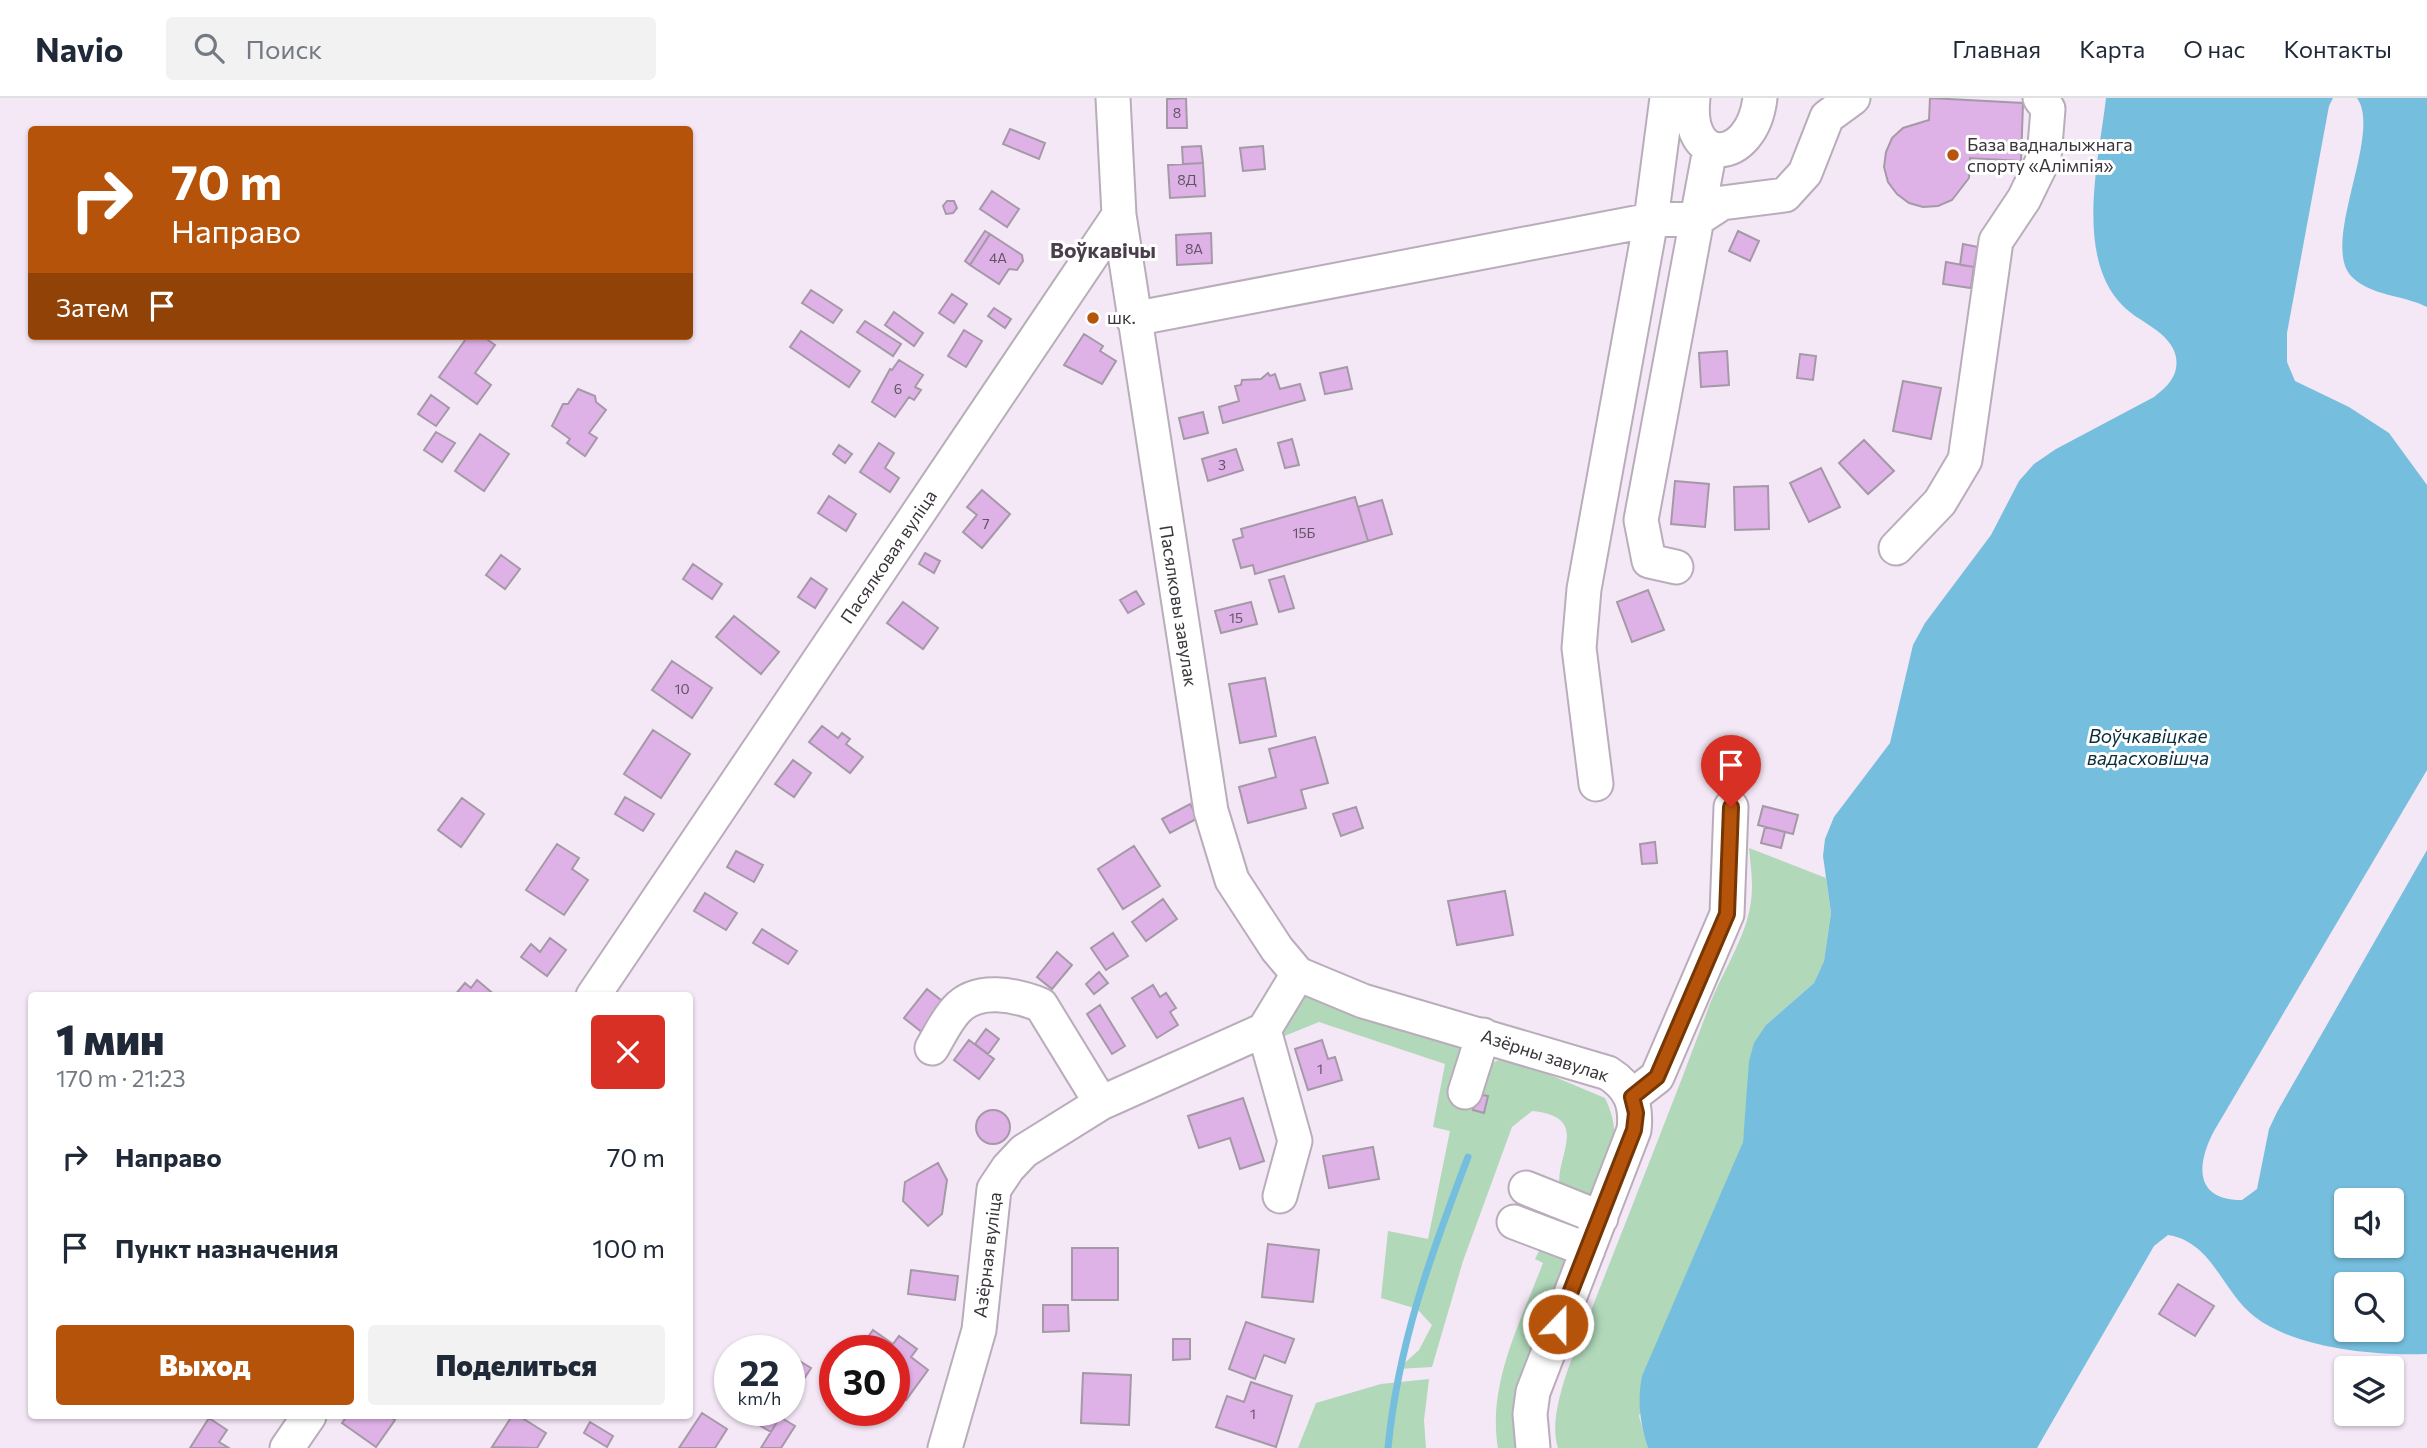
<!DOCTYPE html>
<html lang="ru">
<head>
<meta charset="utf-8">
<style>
	:root { --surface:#fff; --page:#f2f2f3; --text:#1f2937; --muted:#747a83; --line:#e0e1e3; --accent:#b45309 }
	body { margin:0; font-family:Commissioner,sans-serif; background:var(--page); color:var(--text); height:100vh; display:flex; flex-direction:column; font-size:26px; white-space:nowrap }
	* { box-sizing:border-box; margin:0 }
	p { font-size:23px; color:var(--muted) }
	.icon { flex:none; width:38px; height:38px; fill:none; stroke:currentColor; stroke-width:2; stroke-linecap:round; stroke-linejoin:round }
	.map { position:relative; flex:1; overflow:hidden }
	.details { position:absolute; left:28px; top:894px; width:665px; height:427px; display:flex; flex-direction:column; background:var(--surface); border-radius:7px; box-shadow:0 2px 5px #0004 }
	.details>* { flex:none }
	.top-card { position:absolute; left:28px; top:28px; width:665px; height:214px; border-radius:7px; box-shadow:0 2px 5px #0004; background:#b45309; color:#fff; overflow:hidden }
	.tools { position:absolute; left:2334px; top:1090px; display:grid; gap:14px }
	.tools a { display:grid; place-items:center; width:70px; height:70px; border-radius:7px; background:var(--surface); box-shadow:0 2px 5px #0004; font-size:35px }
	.speed { position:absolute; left:714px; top:1237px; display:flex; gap:14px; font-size:35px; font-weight:700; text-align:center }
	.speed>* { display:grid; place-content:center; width:91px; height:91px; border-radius:50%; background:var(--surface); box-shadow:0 2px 5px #0004; line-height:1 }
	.speed small { font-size:18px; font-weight:400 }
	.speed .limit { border:10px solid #d22; background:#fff; color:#111 }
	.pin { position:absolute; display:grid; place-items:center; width:60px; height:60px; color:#fff; margin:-72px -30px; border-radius:50% 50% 50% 0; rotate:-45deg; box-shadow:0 0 7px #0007 }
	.pin .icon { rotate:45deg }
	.me { position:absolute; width:77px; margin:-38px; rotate:22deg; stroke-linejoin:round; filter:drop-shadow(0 0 5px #0008) }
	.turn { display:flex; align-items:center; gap:24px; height:147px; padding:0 28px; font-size:32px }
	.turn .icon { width:91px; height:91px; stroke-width:2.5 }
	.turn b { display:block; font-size:49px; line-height:60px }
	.then { display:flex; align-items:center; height:66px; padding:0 28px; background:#0003; gap:14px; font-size:26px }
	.round { display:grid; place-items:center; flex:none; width:74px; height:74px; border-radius:7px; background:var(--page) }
	.overview { display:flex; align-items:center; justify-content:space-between; height:119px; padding:0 28px }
	h1 { font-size:42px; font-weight:800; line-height:52px }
	.action { display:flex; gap:14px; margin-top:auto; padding:14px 28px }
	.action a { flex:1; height:80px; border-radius:7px; background:var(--accent); color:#fff; font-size:28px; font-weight:800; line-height:80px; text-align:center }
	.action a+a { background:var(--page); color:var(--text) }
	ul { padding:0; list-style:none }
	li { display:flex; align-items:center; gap:21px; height:91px; padding:0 28px }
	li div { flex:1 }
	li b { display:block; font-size:26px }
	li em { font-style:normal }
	header { display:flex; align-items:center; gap:42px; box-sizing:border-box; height:98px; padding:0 35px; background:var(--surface); border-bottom:2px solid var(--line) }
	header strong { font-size:33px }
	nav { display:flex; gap:38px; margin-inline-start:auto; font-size:24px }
	.search { width:490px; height:63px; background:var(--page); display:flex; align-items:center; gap:18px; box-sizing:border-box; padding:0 24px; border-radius:7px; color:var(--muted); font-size:26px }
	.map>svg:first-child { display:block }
	.green { fill:#b0d8b9 }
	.water { fill:#76bede; fill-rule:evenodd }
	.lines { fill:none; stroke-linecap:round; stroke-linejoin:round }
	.stream { stroke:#76bede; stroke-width:7 }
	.building { fill:#deb2e6; stroke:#a599a7; stroke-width:2 }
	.minor-casing { stroke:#b9acbb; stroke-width:37 }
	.minor { stroke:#fff; stroke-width:33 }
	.route-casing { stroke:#753606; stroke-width:18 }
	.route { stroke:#b45309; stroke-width:12 }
	.poi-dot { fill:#b5560c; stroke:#fff; stroke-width:2.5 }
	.labels { text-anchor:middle; stroke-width:6; stroke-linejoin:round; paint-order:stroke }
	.number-label { font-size:14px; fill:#625465 }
	.poi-label { font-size:18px; fill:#39343a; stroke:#fff; text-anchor:start }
	.street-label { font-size:18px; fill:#39343a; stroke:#fff }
	.water-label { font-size:19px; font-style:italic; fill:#0b2e3c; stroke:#fff }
	.quarter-label { font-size:21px; font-weight:bold; fill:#493f4b; stroke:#fff }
</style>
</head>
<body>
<header>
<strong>Navio</strong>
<div class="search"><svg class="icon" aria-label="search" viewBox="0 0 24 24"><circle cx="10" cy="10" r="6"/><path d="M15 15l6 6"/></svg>Поиск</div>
<nav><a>Главная</a><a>Карта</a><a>О нас</a><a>Контакты</a></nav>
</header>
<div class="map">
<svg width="2427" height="1350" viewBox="0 0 2427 1350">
	<rect width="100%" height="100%" fill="#f4e7f6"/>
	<path class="green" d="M 1749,750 L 1826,780 L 1831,815 L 1824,863 L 1814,885 L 1766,927 L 1747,1006 L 1743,1044 L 1639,1318 L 1648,1350 L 1558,1350 C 1546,1316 1576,1250 1589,1218 C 1629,1115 1670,1014 1708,911 C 1723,870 1753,832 1752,787 C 1752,775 1750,762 1749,750 Z
		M 1304,896 L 1463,948 L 1453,1004 L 1475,1008 L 1487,998 L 1477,996 C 1484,974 1485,962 1510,960 L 1605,1000 C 1625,1042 1608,1056 1592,1096 L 1580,1100 L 1560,1091 C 1553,1060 1594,1019 1532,1013 L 1512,1029 L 1463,1163 L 1432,1269 L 1398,1271 L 1419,1252 L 1432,1227 L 1417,1211 L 1381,1200 L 1388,1133 L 1428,1141 L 1450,1033 L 1433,1029 L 1445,966 L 1319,924 L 1277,941 Z
		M 1565,1149 L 1567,1168 C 1543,1225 1509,1286 1515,1350 L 1498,1350 C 1487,1286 1521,1223 1543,1165 L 1535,1161 L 1540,1151 Z
		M 1429,1281 L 1424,1322 L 1426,1350 L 1298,1350 L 1316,1305 L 1381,1286 Z"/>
	<path class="water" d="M 2106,0 L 2333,0 L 2329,8 L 2287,235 L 2287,264 L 2295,283 L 2349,309 L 2389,335 L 2427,387 L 2427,672 L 2214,1033 C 2197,1065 2193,1102 2242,1102 L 2257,1091 L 2269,1031 L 2277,1014 L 2427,752 L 2427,1256 C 2376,1258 2297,1251 2255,1219 C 2222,1194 2213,1144 2168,1137 L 2154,1148 L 2037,1350 L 1648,1350 C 1640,1325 1637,1304 1642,1278 L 1743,1044 L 1749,963 L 1754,945 L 1766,927 L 1814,885 L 1824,863 L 1831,815 L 1823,758 L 1825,741 L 1834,719 L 1890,645 L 1913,547 L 1925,525 L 1991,437 L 2019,383 L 2034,366 L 2056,351 L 2154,299 C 2167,289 2179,278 2176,259 C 2171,234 2140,225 2123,208 C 2074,159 2099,62 2106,0 ZM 2347,1102 L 2392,1102 L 2392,1148 L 2347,1148 ZM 2347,1186 L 2392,1186 L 2392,1232 L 2347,1232 Z
		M 2357,0 L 2427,0 L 2427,209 C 2404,197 2371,198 2352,179 C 2319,146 2383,36 2357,0 Z"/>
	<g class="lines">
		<path class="stream" d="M 1388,1350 C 1398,1246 1431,1156 1468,1059"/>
	</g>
	<path class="building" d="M 1186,0 L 1187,30 L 1167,30 L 1167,1 Z
		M 1930,0 L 2023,5 L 2021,63 L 1970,60 L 1969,80 L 1952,102 L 1938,108 L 1923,109 L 1909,105 L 1897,96 L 1888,84 L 1884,69 L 1886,54 L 1892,40 L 1903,30 L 1929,22 Z
		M 1010,31 L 1045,45 L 1039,61 L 1003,46 Z
		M 1201,48 L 1203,65 L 1183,66 L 1182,49 Z
		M 1263,48 L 1265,71 L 1243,73 L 1240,50 Z
		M 1203,65 L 1205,98 L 1170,100 L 1168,67 Z
		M 992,93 L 1019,111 L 1007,129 L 980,111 Z
		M 947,103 L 954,103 L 957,110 L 953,115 L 946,116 L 943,108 Z
		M 985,133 L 990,136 L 970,167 L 965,163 Z
		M 1738,133 L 1759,143 L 1750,163 L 1729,153 Z
		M 1211,135 L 1212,165 L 1177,167 L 1176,137 Z
		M 990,136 L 1022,157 L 1023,163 L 1017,172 L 1009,171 L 999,186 L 970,167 Z
		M 1963,146 L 1978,149 L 1974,169 L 1960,167 Z
		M 1946,164 L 1974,169 L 1971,190 L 1943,186 Z
		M 811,192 L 842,212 L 833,225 L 802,205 Z
		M 952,196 L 967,206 L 954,225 L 939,215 Z
		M 994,210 L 1011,221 L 1005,230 L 988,218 Z
		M 894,214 L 923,235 L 914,248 L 885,227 Z
		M 865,223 L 901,246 L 893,258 L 857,234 Z
		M 964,232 L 982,243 L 966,269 L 948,258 Z
		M 801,233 L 860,273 L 849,289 L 790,249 Z
		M 1084,236 L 1103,248 L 1100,253 L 1116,263 L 1102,286 L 1064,267 Z
		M 468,238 L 482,238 L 495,247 L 475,275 L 491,287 L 477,306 L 439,279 Z
		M 1727,253 L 1729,287 L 1701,289 L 1699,255 Z
		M 1800,256 L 1816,258 L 1813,282 L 1797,280 Z
		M 899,262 L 923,277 L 915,289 L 921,292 L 914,302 L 909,299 L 895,319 L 872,304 L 890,271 L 892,272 Z
		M 1347,269 L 1352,291 L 1325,296 L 1320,275 Z
		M 1268,275 L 1270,278 L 1275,276 L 1280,291 L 1300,286 L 1305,302 L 1223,325 L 1219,309 L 1239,303 L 1235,288 L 1241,287 L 1242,282 L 1261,281 Z
		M 1903,283 L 1941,290 L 1931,341 L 1893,333 Z
		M 578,291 L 595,298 L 596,304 L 606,312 L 589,335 L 597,340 L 585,358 L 567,345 L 570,341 L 552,328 L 563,306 L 568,306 Z
		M 431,297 L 449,310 L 436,328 L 418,316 Z
		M 1203,314 L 1208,335 L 1184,341 L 1179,320 Z
		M 436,334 L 455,345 L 442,364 L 424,352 Z
		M 480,336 L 509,356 L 484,393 L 455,373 Z
		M 1292,341 L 1299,367 L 1285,370 L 1278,345 Z
		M 1864,342 L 1894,373 L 1868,396 L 1839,365 Z
		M 879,345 L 894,355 L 885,370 L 899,380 L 890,394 L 860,374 Z
		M 839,347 L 852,356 L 845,365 L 833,356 Z
		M 1236,351 L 1243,372 L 1208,383 L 1202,361 Z
		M 1821,370 L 1840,409 L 1809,424 L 1790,385 Z
		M 1675,383 L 1709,386 L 1705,429 L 1671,426 Z
		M 1768,388 L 1769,431 L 1735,432 L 1734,389 Z
		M 982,392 L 1010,416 L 982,450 L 963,434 L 977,417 L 967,409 Z
		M 829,398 L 856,416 L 846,433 L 818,415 Z
		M 1355,399 L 1368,443 L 1255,476 L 1253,467 L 1241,470 L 1233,442 L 1243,439 L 1241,431 Z
		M 1382,402 L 1392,436 L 1368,443 L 1358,409 Z
		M 925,455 L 940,463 L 934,475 L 919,466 Z
		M 501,457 L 520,471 L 505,491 L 486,477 Z
		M 693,466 L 722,486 L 712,501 L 683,481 Z
		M 1284,478 L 1294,510 L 1279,514 L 1269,482 Z
		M 811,480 L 827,491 L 815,510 L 798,499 Z
		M 1648,492 L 1664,532 L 1632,544 L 1617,504 Z
		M 1136,493 L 1144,506 L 1128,515 L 1120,502 Z
		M 903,504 L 938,530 L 923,551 L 887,525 Z
		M 1251,504 L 1257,526 L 1221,535 L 1215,513 Z
		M 734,518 L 779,554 L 761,576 L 716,539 Z
		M 672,563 L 712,590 L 692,620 L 652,592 Z
		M 1265,580 L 1276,638 L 1240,645 L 1229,586 Z
		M 822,628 L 838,640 L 842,635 L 850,641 L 846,646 L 863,659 L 850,675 L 809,644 Z
		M 653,632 L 690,656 L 661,700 L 624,676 Z
		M 1315,639 L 1328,685 L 1301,692 L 1306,710 L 1248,725 L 1239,689 L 1276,679 L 1269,651 Z
		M 793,662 L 811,675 L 794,699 L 775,686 Z
		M 625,699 L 654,716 L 643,733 L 615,716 Z
		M 462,700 L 484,716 L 461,749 L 438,732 Z
		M 1190,706 L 1198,720 L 1170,735 L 1162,721 Z
		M 1763,708 L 1798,717 L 1793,736 L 1758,727 Z
		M 1356,709 L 1363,730 L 1341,738 L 1333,716 Z
		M 1765,729 L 1785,734 L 1781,750 L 1761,745 Z
		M 1655,744 L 1657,765 L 1642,766 L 1640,746 Z
		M 557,746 L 579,760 L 572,771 L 588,782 L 564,817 L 526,792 Z
		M 1134,748 L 1160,788 L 1123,811 L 1098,771 Z
		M 736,753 L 763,767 L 754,784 L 727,769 Z
		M 1505,793 L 1513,837 L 1457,847 L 1448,803 Z
		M 705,795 L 737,815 L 726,832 L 694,813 Z
		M 1163,801 L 1177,821 L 1146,843 L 1132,824 Z
		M 762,831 L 797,853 L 788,866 L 753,845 Z
		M 1113,835 L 1128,858 L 1106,872 L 1091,850 Z
		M 550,840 L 566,852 L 547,878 L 521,859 L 531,846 L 540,854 Z
		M 1057,854 L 1072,867 L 1052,891 L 1037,879 Z
		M 1099,874 L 1108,885 L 1094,896 L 1086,886 Z
		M 477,882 L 496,898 L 454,898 L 465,885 L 471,890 Z
		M 1153,887 L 1160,899 L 1166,895 L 1176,910 L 1170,914 L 1178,927 L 1157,940 L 1132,900 Z
		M 927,891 L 946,906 L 923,935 L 904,920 Z
		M 1100,907 L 1125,948 L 1112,956 L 1087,916 Z
		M 986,931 L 999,941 L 988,956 L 975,946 Z
		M 969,942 L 994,961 L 979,981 L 954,962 Z
		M 1322,942 L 1328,961 L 1335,959 L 1342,982 L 1308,992 L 1295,951 Z
		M 1477,996 L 1488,998 L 1484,1015 L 1473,1012 Z
		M 1243,1000 L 1264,1063 L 1240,1071 L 1230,1040 L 1199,1050 L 1188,1018 Z
		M976 1029a17 17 0 1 1 34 0a17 17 0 1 1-34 0Z
		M 1373,1049 L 1379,1081 L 1329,1090 L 1323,1058 Z
		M 938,1065 L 947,1082 L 942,1116 L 928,1128 L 903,1103 L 905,1084 Z
		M 1268,1146 L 1319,1152 L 1313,1204 L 1262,1199 Z
		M 1072,1150 L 1118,1150 L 1118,1202 L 1072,1202 Z
		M 911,1172 L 958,1178 L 955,1202 L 908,1196 Z
		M 2178,1186 L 2214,1208 L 2195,1238 L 2159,1216 Z
		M 1043,1207 L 1068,1207 L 1069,1233 L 1043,1234 Z
		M 1246,1224 L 1294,1241 L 1285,1265 L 1264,1257 L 1255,1281 L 1229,1271 Z
		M 873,1232 L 893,1246 L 899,1238 L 917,1251 L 911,1259 L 928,1272 L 906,1302 L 899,1297 L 894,1303 L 894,1253 L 858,1253 Z
		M 1173,1241 L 1190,1241 L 1190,1261 L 1173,1262 Z
		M 793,1259 L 811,1270 L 789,1304 L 789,1264 Z
		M 1083,1275 L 1131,1277 L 1129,1327 L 1081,1325 Z
		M 1251,1284 L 1292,1298 L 1276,1349 L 1216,1329 L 1227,1298 L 1244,1304 Z
		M 759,1312 L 784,1312 L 771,1334 L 752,1323 Z
		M 702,1315 L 727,1331 L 715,1350 L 679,1350 Z
		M 347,1318 L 388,1318 L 395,1322 L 376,1349 L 342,1325 Z
		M 512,1318 L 519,1318 L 546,1335 L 537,1350 L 492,1349 Z
		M 780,1319 L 795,1328 L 781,1350 L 761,1350 Z
		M 209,1320 L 227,1332 L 219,1344 L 229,1350 L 190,1350 Z
		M 590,1324 L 613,1338 L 607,1349 L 584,1335 Z"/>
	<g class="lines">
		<defs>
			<path id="minor" d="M 1693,0 C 1685,71 1752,67 1760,0
				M 1119,117 L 1211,713 L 1232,782 L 1277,851 L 1298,876 L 1363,903 L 1608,975 C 1630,989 1637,1006 1634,1032 L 1533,1294 L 1530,1316 L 1533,1350
				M 1133,221 L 1651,122 L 1699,120 L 1722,105 L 1785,97 L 1805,75 L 1827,19 L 1853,0
				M 1896,450 L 1940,404 L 1965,362 L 1996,143 L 2024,101 L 2044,60 L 2048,11 L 2040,0
				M 1676,469 L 1649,463 L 1641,422 L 1710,51
				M 1596,686 L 1579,550 L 1584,491 L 1651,122 L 1667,0
				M 593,898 L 1119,117 L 1113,0
				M 1264,932 L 1295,1043 L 1280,1098
				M 932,950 C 939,938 946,923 956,912 C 977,888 1016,897 1041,907 L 1101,1005
				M 1465,994 L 1483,937
				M 1631,999 L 1657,979 L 1727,816 L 1731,709
				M 1526,1090 L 1601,1120
				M 1514,1124 L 1588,1152
				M 287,1350 L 309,1318
				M 945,1350 L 979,1232 L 994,1091 L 1008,1070 L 1024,1053 L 1101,1005 L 1264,932 L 1298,876"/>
		</defs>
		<use href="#minor" class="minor-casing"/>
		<use href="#minor" class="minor"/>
	</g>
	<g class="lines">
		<defs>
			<path id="route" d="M 1558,1226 L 1634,1032 L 1636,1015 L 1632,999 L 1657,979 L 1727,816 L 1731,709"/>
		</defs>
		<use href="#route" class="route-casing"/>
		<use href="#route" class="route"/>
	</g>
	<g class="poi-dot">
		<circle cx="1953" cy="57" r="7"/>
		<circle cx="1093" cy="220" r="7"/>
	</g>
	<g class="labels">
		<g class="number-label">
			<text x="1177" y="20">8</text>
			<text x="1187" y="87">8Д</text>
			<text x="1194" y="156">8А</text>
			<text x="998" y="165">4А</text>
			<text x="898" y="296">6</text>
			<text x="1222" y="372">3</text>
			<text x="986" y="431">7</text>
			<text x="1304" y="440">15Б</text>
			<text x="1236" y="525">15</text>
			<text x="682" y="596">10</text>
			<text x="1320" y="976">1</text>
			<text x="1253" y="1321">1</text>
		</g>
		<g class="poi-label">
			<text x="1967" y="53">База вадналыжнага<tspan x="1967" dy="21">спорту «Алімпія»</tspan></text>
			<text x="1107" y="226">шк.</text>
		</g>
		<g class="street-label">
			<text transform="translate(889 459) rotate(-56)" y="6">Пасялковая вуліца</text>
			<text transform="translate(1178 508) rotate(81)" y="6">Пасялковы завулак</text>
			<text transform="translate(1545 958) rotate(18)" y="6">Азёрны завулак</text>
			<text transform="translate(988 1157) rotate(-83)" y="6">Азёрная вуліца</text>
		</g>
		<g class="water-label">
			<text x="2148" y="645">Воўчкавіцкае<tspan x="2148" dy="22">вадасховішча</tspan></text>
		</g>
		<g class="quarter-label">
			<text x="1103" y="160">Воўкавічы</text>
		</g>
	</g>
</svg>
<div class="tools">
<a><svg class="icon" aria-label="sound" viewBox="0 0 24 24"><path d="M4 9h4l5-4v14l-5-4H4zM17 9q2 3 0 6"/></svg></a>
<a><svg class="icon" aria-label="search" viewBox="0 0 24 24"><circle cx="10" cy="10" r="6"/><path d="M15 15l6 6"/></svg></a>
<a><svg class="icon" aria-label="layers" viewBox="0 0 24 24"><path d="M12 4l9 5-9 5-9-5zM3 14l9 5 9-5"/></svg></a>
</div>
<div class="speed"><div>22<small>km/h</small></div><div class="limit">30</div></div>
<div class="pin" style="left:1731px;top:709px;background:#d93025"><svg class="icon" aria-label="arrive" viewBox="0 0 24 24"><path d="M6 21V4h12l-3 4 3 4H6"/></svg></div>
<svg class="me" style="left:1558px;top:1226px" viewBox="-20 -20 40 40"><circle r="17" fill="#b45309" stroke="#fff" stroke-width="3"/><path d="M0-11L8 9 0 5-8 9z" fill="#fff"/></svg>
<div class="top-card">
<div class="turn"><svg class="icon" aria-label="right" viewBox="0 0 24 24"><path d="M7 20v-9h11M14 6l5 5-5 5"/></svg><div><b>70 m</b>Направо</div></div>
<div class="then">Затем<svg class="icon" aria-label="arrive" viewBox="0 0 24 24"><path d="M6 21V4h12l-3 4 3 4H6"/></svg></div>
</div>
<section class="details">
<div class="overview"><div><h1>1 мин</h1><p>170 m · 21:23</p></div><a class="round" style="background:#d93025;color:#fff"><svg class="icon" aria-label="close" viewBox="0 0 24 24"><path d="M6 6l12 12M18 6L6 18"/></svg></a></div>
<ul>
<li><svg class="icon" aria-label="right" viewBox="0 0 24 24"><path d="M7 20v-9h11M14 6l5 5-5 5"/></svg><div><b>Направо</b></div><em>70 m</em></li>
<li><svg class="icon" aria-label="arrive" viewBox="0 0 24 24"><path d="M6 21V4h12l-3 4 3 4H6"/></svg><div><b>Пункт назначения</b></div><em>100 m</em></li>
</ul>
<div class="action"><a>Выход</a><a>Поделиться</a></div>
</section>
</div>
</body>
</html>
